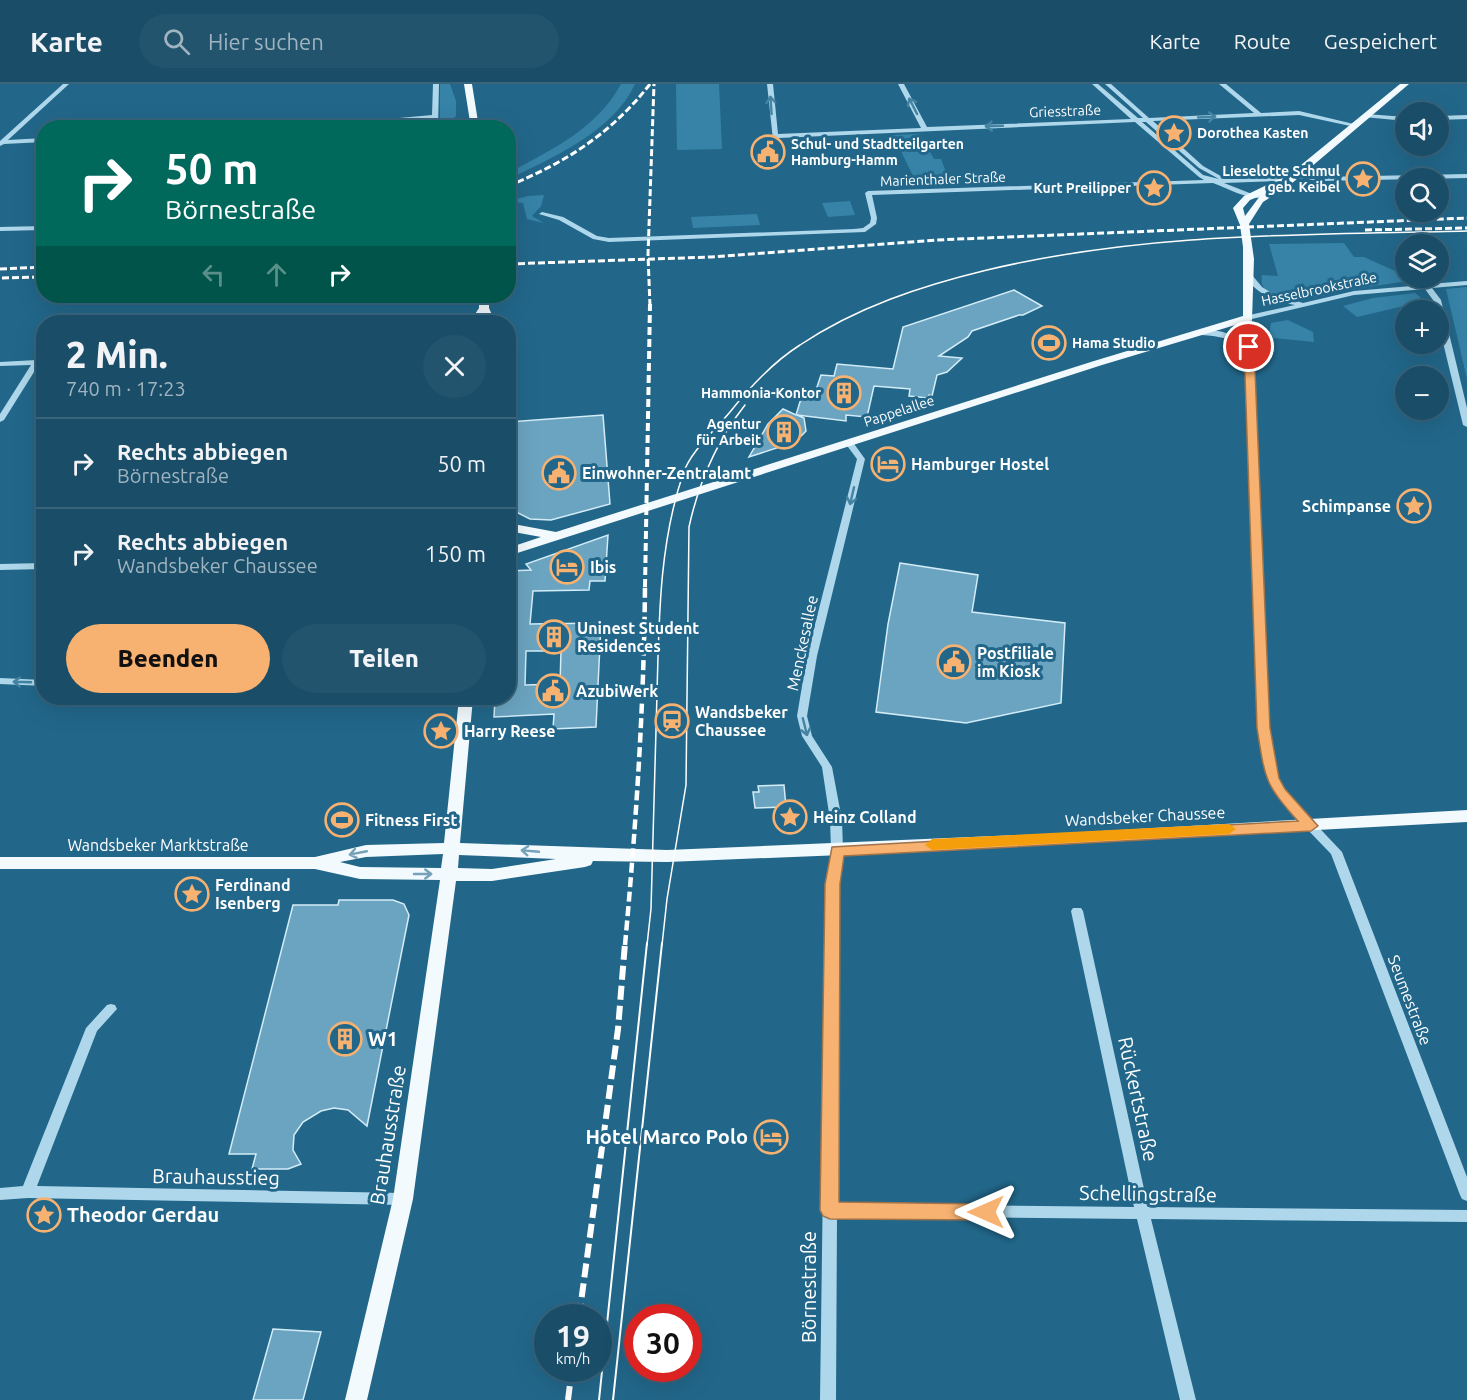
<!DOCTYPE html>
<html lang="de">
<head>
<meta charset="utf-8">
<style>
	:root { --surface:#1a4d68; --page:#23546e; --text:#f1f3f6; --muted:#9fb4c0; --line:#38647c; --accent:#f7b170 }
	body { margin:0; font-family:Ubuntu,sans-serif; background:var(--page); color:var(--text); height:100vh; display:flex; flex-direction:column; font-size:22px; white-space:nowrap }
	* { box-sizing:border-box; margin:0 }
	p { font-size:20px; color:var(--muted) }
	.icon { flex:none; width:33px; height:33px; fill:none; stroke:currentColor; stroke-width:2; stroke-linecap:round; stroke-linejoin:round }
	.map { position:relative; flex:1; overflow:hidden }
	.drawer { position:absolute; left:36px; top:231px; width:480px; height:390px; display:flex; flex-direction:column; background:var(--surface); border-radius:24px; box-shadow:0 6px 24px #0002,0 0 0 2px var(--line) }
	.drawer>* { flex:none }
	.hud { position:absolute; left:36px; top:36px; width:480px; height:183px; border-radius:24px; box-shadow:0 6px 24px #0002,0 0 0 2px var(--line); background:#00695c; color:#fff; overflow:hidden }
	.buttons { position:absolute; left:1395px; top:18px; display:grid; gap:12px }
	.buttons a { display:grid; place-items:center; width:54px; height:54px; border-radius:50%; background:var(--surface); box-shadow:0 6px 24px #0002,0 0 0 2px var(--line); font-size:30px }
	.speed { position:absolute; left:534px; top:1220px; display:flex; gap:12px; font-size:30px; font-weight:700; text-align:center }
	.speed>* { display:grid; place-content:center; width:78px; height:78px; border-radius:50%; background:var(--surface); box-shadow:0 6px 24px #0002,0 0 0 2px var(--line); line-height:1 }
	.speed small { font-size:15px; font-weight:400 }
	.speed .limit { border:9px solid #d22; background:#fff; color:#111 }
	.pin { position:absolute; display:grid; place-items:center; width:51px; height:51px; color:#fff; margin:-26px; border:3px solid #fff; border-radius:50%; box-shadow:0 2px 6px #0007 }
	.me { position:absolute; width:66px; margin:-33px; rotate:270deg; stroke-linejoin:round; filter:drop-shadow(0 0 4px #0008) }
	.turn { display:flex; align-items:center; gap:21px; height:126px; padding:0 30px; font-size:27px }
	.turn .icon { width:78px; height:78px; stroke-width:2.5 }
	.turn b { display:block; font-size:42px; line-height:51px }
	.lanes { display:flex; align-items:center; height:57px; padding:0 30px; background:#0003; justify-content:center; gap:30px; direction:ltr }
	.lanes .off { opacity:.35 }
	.round { display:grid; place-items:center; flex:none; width:63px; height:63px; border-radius:32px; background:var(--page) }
	.summary { display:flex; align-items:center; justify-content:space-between; height:102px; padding:0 30px }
	h1 { font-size:36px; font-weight:800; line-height:45px }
	.button { display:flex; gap:12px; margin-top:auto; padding:12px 30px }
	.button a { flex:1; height:69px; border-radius:36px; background:var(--accent); color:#111; font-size:24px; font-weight:800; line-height:69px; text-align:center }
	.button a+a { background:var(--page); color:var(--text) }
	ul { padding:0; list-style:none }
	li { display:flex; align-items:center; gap:18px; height:90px; padding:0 30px; border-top:2px solid var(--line) }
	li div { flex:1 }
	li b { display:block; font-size:22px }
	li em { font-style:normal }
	header { display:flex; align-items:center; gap:36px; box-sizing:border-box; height:84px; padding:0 30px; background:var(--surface); border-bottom:2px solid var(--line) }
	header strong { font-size:28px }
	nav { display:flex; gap:33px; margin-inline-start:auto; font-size:21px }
	.search { width:420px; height:54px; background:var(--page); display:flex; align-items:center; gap:15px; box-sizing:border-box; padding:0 21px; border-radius:33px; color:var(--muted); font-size:22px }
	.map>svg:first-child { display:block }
	.green { fill:#3683a7 }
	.building { fill:#6ba4c0; stroke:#d3ecf8; stroke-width:1.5; fill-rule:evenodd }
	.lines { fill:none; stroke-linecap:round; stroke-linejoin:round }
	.minor { fill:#aed7eb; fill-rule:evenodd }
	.major { fill:#f2fafe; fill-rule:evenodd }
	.tram-far1 { stroke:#fff; stroke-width:1.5 }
	.tram { stroke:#fff; stroke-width:2 }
	.rail-far3 { stroke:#fff; stroke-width:3; stroke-dasharray:7 3; stroke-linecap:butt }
	.rail-far2 { stroke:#fff; stroke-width:4; stroke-dasharray:8 4; stroke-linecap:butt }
	.rail-far1 { stroke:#fff; stroke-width:4.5; stroke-dasharray:10 4.5; stroke-linecap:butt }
	.rail { stroke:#fff; stroke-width:6; stroke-dasharray:14 6; stroke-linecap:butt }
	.oneway { stroke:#4583a2 }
	.oneway2 { stroke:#75a2b8 }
	.route { fill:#f7b170; stroke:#a17349; stroke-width:1.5 }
	.slow { fill:#f59e0b }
	.labels { text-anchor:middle; stroke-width:6; stroke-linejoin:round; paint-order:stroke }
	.far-street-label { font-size:14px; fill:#fff; stroke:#22678a }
	.far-poi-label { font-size:14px; font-weight:bold; fill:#fff; stroke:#22678a; text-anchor:end }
	.poi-label { font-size:16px; font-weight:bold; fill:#fff; stroke:#22678a; text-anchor:start }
	.street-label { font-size:16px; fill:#fff; stroke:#22678a }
	.near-poi-label { font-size:20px; font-weight:bold; fill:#fff; stroke:#22678a; text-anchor:start }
	.near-street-label { font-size:20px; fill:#fff; stroke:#22678a }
</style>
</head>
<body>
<header>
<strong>Karte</strong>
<div class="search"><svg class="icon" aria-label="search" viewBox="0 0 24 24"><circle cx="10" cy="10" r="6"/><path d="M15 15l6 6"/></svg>Hier suchen</div>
<nav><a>Karte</a><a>Route</a><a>Gespeichert</a></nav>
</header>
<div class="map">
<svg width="1467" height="1316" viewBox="0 0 1467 1316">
	<rect width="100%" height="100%" fill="#22678a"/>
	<path class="green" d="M 440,0 L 450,0 L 456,17 L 456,32 L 451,36 L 451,43 L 440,43 Z
		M 621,0 L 635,0 C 613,48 553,73 509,95 L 509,91 L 514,86 C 555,64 598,43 621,0 Z
		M 676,0 L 719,0 L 722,65 L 677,66 Z
		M 920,50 L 934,75 L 941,75 L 951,101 L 918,102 L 893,51 Z
		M 544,111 L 541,122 L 532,132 L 544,139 L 527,135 L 523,119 L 509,117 L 528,112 Z
		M 850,117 L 855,131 L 828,133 L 822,119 Z
		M 757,130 L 760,141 L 693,144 L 691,133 Z
		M 1344,159 L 1354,173 L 1364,173 L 1415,196 C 1394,199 1372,202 1350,206 C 1324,210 1301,221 1276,211 C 1265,207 1260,203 1262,191 L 1278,192 L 1269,160 Z
		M 1467,203 L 1467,295 L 1446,205 Z
		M 1415,209 L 1425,217 L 1357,233 L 1343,222 L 1373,214 Z
		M 1288,236 L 1313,248 L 1314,258 L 1274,254 L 1275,268 L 1266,267 L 1271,239 Z"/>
	<path class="building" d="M 1014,206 L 1042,222 L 1023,231 L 1019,231 L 972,247 L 968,253 L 939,272 L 962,274 L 947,288 L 937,291 L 932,312 L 929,311 L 928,314 L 909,312 L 910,305 L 874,302 L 867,333 L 846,331 L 846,337 L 797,331 L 804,334 L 806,347 L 801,352 L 788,357 L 786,361 L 749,373 L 768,340 L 783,325 L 796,331 L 803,308 L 815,309 L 821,291 L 834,292 L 837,280 L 893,285 L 903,243 Z
		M 603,331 L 610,420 L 551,436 L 530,435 L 516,428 L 510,420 L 508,338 Z
		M 608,451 L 605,497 L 590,497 L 589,506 L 533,507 L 530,540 L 601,539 L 596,643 L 553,645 L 554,630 L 494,633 L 495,614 L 508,614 L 508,487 L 531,486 L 526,480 ZM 526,567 L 561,567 L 560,600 L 525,601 Z
		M 900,479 L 978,491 L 972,528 L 1065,539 L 1061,619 L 966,639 L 876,628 L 888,540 Z
		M 784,701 L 786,723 L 755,724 L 753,708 L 759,708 L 758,702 Z
		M 339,816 L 393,816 L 404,820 L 409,831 L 367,1042 L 348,1026 L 334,1024 L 321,1027 L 303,1038 L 294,1051 L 293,1066 L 301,1080 L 288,1085 L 252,1085 L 256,1070 L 229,1070 L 293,821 L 338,821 Z
		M 273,1245 L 321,1248 L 303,1316 L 253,1316 Z"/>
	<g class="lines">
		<path class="minor" d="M 63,0 L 69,0 L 8,56 L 44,54 L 44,58 L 4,60 L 0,62 L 0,57 Z
			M 433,0 L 439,0 L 438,44 L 432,44 L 432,35 L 323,44 L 290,44 L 432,31 Z
			M 767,0 L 773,0 L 778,50 L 921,44 L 898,0 L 904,0 L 927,43 L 1131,35 L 1092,0 L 1098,0 L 1138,34 L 1143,34 L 1105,0 L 1111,0 L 1149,34 L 1254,29 L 1219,0 L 1226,0 L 1261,29 L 1299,27 L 1358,41 L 1355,43 L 1299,31 L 1153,37 L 1203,82 L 1226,95 L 1284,94 L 1284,96 L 1282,97 L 1224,99 L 1252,110 L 1262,112 L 1262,114 C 1246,115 1229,105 1213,99 L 872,111 L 877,134 L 876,140 L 865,148 L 609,158 L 593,155 L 559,136 L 539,130 L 542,128 L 563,133 L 597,152 L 609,154 L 854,145 L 863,144 L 870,139 L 871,134 L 865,109 L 868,107 L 1204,96 L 1199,93 L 1135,38 L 779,54 L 780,65 L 777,67 L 774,65 ZM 1142,38 L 1146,38 L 1199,84 L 1219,95 L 1203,91 Z
			M 1366,30 L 1406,33 L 1406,37 L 1364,33 L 1364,31 Z
			M 1467,31 L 1467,35 L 1438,36 L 1438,32 Z
			M 1293,90 L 1321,93 L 1467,90 L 1467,94 L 1321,97 L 1291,93 L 1290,92 Z
			M 44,142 L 44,146 L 0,147 L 0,143 Z
			M 1246,191 L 1252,191 L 1262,203 L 1273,210 L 1303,219 L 1354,207 L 1423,201 L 1426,199 L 1429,200 L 1467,197 L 1467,201 L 1432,204 L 1441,216 L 1467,324 L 1467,343 L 1463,341 L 1438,238 L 1438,226 L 1436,226 L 1433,216 L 1425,205 L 1354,211 L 1252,235 L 1266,602 L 1269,644 L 1277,694 L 1291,714 L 1342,768 L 1467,1093 L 1467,1117 L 1462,1115 L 1460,1111 L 1331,770 L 1283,720 L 1267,694 L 1259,644 L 1256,602 L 1245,264 C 1230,253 1213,251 1195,251 L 1191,249 C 1206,241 1231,249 1245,257 L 1245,232 L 1295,221 C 1274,218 1258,210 1245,193 Z
			M 37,276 L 43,276 L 44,279 L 39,280 L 4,336 L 0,338 L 0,330 L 31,281 L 0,282 L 0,278 Z
			M 849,356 L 852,357 L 865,375 L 817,572 L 807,632 L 812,652 L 832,683 L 842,736 L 843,766 L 839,800 L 837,1120 L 1134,1123 L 1071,827 L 1073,824 L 1081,824 L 1083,827 L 1148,1123 L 1467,1126 L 1467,1138 L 1151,1135 L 1196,1316 L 1180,1316 L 1137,1135 L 837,1132 L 836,1316 L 820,1316 L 827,800 L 831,766 L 830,736 L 822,683 L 802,652 L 797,632 L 807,572 L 857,375 L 845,359 Z
			M 44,479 L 44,485 L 0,486 L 0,480 Z
			M 0,594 L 44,596 L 44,602 L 0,600 Z
			M 111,920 L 115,921 L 117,925 L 97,947 L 37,1102 L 403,1109 L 408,1111 L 410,1115 L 408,1119 L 403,1121 L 28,1114 L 0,1116 L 0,1104 L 23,1102 L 86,944 L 107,921 Z"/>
		<path class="major" d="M 464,0 L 472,0 L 479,44 L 471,44 Z
			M 1400,0 L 1409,0 L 1291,100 L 1263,118 L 1249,140 L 1254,175 L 1252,236 L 1102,281 L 508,472 L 508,464 L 541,453 L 508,447 L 508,439 L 556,448 L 1094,277 L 1243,232 L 1243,163 L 1240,141 L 1233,124 L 1244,112 L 1290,90 ZM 1260,112 L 1245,132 L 1243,124 L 1250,116 Z
			M 479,212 L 489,212 L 489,224 L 495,238 L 485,238 L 483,234 L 480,238 L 470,238 L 479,224 Z
			M 459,614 L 473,614 L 460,759 L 667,766 L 1067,749 L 1467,726 L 1467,738 L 867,770 L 667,778 L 593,777 L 591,781 L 585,783 L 492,797 L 456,797 L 413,1115 L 367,1316 L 345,1316 L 393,1115 L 440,796 L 360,795 L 315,785 L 0,785 L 0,773 L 315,773 L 366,761 L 444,759 ZM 443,770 L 441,784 L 360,783 L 340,778 L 366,773 ZM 459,771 L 556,775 L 492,785 L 458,784 Z"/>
		<path class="tram-far1" d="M 647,861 L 651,825 C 653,753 655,681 657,610 C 659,536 659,461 683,390 C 690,368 715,346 730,328 C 750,303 773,278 800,261 C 857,223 921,202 987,186 C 1146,148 1304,151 1467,147
			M 662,861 L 667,815 L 686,701 L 689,443 C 699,397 716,358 745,321"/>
		<path class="tram" d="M 599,1316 L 647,859
			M 613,1316 L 662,859"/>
		<path class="rail-far3" d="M 508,102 C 565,79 612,49 650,0
			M 1365,146 L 1467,144
			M 508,180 L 711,173 L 936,156 L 1467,134
			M 0,185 L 44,183
			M 2,194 L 44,193
			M 650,222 L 648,171 L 654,0"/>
		<path class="rail-far2" d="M 645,503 L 650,220"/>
		<path class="rail-far1" d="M 625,861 C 636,741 644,622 645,501"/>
		<path class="rail" d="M 579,1233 L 618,945 L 625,859
			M 568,1316 L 572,1284"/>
	</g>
	<defs><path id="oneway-shaft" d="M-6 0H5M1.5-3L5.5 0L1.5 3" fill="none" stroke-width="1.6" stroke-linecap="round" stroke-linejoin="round" transform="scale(1.5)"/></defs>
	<g class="oneway">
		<use href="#oneway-shaft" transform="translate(771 21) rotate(-94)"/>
		<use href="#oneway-shaft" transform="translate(913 22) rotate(-117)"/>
		<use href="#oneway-shaft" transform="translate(1207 33) rotate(-3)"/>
		<use href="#oneway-shaft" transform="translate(994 42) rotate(178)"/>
		<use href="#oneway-shaft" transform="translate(852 412) rotate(103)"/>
		<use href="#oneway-shaft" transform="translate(22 598) rotate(-178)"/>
		<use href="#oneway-shaft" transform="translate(805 643) rotate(76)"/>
	</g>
	<g class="oneway2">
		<use href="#oneway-shaft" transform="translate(530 767) rotate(-175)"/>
		<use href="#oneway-shaft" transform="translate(358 769) rotate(169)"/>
		<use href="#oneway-shaft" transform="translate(423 790)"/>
	</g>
	<path class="route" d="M 1249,260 L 1254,263 L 1270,644 L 1279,694 L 1285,705 L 1318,742 L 1311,747 L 844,772 L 840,800 L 839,1118 L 986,1120 L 992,1122 L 995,1128 L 992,1134 L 986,1136 L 830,1135 L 823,1132 L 820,1126 L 825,800 L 832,763 L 1298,737 C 1264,700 1265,694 1257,644 L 1244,263 Z"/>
	<path class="slow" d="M 1229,740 L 1236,745 L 1229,750 L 932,766 L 925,761 L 932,755 Z"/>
	<defs>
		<symbol id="sight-ring" viewBox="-11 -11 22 22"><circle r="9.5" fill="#22678a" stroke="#f7b170" stroke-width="1.5"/><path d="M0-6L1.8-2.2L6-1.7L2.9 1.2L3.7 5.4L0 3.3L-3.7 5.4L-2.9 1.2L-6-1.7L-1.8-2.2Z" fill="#f7b170"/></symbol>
		<symbol id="civic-ring" viewBox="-11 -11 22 22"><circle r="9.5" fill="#22678a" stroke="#f7b170" stroke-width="1.5"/><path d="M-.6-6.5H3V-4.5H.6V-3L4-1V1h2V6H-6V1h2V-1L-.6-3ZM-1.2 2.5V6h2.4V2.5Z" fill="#f7b170"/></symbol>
		<symbol id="stadium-ring" viewBox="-11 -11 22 22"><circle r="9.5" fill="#22678a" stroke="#f7b170" stroke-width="1.5"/><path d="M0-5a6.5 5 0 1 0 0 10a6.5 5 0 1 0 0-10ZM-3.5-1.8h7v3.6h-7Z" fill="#f7b170"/></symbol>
		<symbol id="building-ring" viewBox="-11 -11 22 22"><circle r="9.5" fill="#22678a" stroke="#f7b170" stroke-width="1.5"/><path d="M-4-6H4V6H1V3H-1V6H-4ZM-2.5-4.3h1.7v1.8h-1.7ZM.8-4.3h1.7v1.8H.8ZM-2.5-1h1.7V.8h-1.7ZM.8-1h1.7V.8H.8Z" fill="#f7b170"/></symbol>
		<symbol id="hotel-ring" viewBox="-11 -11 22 22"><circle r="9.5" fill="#22678a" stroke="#f7b170" stroke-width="1.5"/><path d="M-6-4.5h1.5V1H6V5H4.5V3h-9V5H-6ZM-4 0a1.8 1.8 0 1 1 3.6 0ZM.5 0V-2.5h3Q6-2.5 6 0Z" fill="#f7b170"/></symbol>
		<symbol id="station-ring" viewBox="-11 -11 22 22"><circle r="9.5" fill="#22678a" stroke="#f7b170" stroke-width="1.5"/><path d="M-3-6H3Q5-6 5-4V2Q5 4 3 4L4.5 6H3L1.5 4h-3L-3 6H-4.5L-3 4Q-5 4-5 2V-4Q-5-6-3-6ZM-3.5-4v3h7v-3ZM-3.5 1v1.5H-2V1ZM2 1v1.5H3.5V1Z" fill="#f7b170"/></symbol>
	</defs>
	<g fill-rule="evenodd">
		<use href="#sight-ring" x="1155" y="30" width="38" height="38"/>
		<use href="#civic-ring" x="749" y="49" width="38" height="38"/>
		<use href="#sight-ring" x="1344" y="76" width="38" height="38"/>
		<use href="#sight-ring" x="1135" y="85" width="38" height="38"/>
		<use href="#stadium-ring" x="1030" y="240" width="38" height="38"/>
		<use href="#building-ring" x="825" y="290" width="38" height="38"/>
		<use href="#building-ring" x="765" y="329" width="38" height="38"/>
		<use href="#hotel-ring" x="869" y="361" width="38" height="38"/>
		<use href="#civic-ring" x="540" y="370" width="38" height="38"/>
		<use href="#sight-ring" x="1395" y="403" width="38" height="38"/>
		<use href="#hotel-ring" x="548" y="464" width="38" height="38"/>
		<use href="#building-ring" x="535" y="534" width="38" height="38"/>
		<use href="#civic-ring" x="935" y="559" width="38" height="38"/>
		<use href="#civic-ring" x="534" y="588" width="38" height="38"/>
		<use href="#station-ring" x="653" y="618" width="38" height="38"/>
		<use href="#sight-ring" x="422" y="628" width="38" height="38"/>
		<use href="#sight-ring" x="771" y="714" width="38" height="38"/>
		<use href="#stadium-ring" x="323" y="717" width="38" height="38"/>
		<use href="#sight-ring" x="173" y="791" width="38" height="38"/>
		<use href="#building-ring" x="326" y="936" width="38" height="38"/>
		<use href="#hotel-ring" x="752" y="1034" width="38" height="38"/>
		<use href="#sight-ring" x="25" y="1112" width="38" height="38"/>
	</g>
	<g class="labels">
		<g class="far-street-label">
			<text transform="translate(1065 27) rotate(-2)" y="5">Griesstraße</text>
			<text transform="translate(943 95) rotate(-2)" y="5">Marienthaler Straße</text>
			<text transform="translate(1319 205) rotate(-12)" y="5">Hasselbrookstraße</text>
			<text transform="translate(899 327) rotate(-18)" y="5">Pappelallee</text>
		</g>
		<g class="far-poi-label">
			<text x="1197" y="54" text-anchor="start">Dorothea Kasten</text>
			<text x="791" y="65" text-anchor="start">Schul- und Stadtteilgarten<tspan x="791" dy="16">Hamburg-Hamm</tspan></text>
			<text x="1340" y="92">Lieselotte Schmul<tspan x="1340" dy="16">geb. Keibel</tspan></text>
			<text x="1131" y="109">Kurt Preilipper</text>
			<text x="1072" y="264" text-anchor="start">Hama Studio</text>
			<text x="821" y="314">Hammonia-Kontor</text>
			<text x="761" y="345">Agentur<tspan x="761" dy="16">für Arbeit</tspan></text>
		</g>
		<g class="poi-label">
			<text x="911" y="386">Hamburger Hostel</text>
			<text x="582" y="395">Einwohner-Zentralamt</text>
			<text x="1391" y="428" text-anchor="end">Schimpanse</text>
			<text x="590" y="489">Ibis</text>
			<text x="577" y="550">Uninest Student<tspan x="577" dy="18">Residences</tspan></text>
			<text x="977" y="575">Postfiliale<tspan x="977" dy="18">im Kiosk</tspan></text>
			<text x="576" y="613">AzubiWerk</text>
			<text x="695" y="634">Wandsbeker<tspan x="695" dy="18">Chaussee</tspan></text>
			<text x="464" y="653">Harry Reese</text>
			<text x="813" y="739">Heinz Colland</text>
			<text x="365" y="742">Fitness First</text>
			<text x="215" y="807">Ferdinand<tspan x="215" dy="18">Isenberg</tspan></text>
		</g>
		<g class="street-label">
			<text transform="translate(802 559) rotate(-78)" y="6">Menckesallee</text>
			<text transform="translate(1145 732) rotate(-3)" y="6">Wandsbeker Chaussee</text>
			<text x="158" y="767">Wandsbeker Marktstraße</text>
			<text transform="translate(1410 916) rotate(69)" y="6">Seumestraße</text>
		</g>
		<g class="near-poi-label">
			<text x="368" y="962">W1</text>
			<text x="748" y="1060" text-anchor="end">Hotel Marco Polo</text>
			<text x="67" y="1138">Theodor Gerdau</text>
		</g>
		<g class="near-street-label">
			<text transform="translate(1138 1015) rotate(78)" y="7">Rückertstraße</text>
			<text transform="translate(388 1051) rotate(-81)" y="7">Brauhausstraße</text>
			<text transform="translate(216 1093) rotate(1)" y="7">Brauhausstieg</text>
			<text transform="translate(1148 1110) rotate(1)" y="7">Schellingstraße</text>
			<text transform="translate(809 1203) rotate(-90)" y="7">Börnestraße</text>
		</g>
	</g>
</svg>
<div class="buttons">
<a><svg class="icon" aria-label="sound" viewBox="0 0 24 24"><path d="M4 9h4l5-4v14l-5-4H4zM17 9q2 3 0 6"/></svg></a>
<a><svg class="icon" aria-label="search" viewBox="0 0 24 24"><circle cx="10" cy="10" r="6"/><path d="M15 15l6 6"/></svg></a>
<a><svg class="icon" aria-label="layers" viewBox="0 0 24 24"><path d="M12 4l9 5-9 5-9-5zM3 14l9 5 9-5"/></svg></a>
<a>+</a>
<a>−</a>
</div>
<div class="speed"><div>19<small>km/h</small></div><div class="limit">30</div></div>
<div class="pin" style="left:1249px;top:263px;background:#d93025"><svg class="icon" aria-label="arrive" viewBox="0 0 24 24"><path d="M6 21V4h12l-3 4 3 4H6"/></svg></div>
<svg class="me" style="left:986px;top:1128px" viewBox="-20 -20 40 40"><path d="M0-17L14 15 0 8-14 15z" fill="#f7b170" stroke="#fff" stroke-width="4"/></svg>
<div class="hud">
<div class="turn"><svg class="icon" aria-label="right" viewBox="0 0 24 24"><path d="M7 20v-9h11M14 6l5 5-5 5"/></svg><div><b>50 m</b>Börnestraße</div></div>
<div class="lanes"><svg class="icon off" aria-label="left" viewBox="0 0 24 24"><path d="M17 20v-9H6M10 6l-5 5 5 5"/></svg><svg class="icon off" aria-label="ahead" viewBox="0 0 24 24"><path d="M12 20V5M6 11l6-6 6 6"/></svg><svg class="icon" aria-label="right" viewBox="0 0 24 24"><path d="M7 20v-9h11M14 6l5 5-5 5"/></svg></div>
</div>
<section class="drawer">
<div class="summary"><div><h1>2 Min.</h1><p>740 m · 17:23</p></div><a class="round"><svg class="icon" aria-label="close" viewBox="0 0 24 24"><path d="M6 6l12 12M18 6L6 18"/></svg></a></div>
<ul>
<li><svg class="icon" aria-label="right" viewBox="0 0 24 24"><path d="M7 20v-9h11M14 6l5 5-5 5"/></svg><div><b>Rechts abbiegen</b><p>Börnestraße</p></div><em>50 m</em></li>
<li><svg class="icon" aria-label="right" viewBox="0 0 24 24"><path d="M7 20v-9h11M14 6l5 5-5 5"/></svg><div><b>Rechts abbiegen</b><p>Wandsbeker Chaussee</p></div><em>150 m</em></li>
</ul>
<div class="button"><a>Beenden</a><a>Teilen</a></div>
</section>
</div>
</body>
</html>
